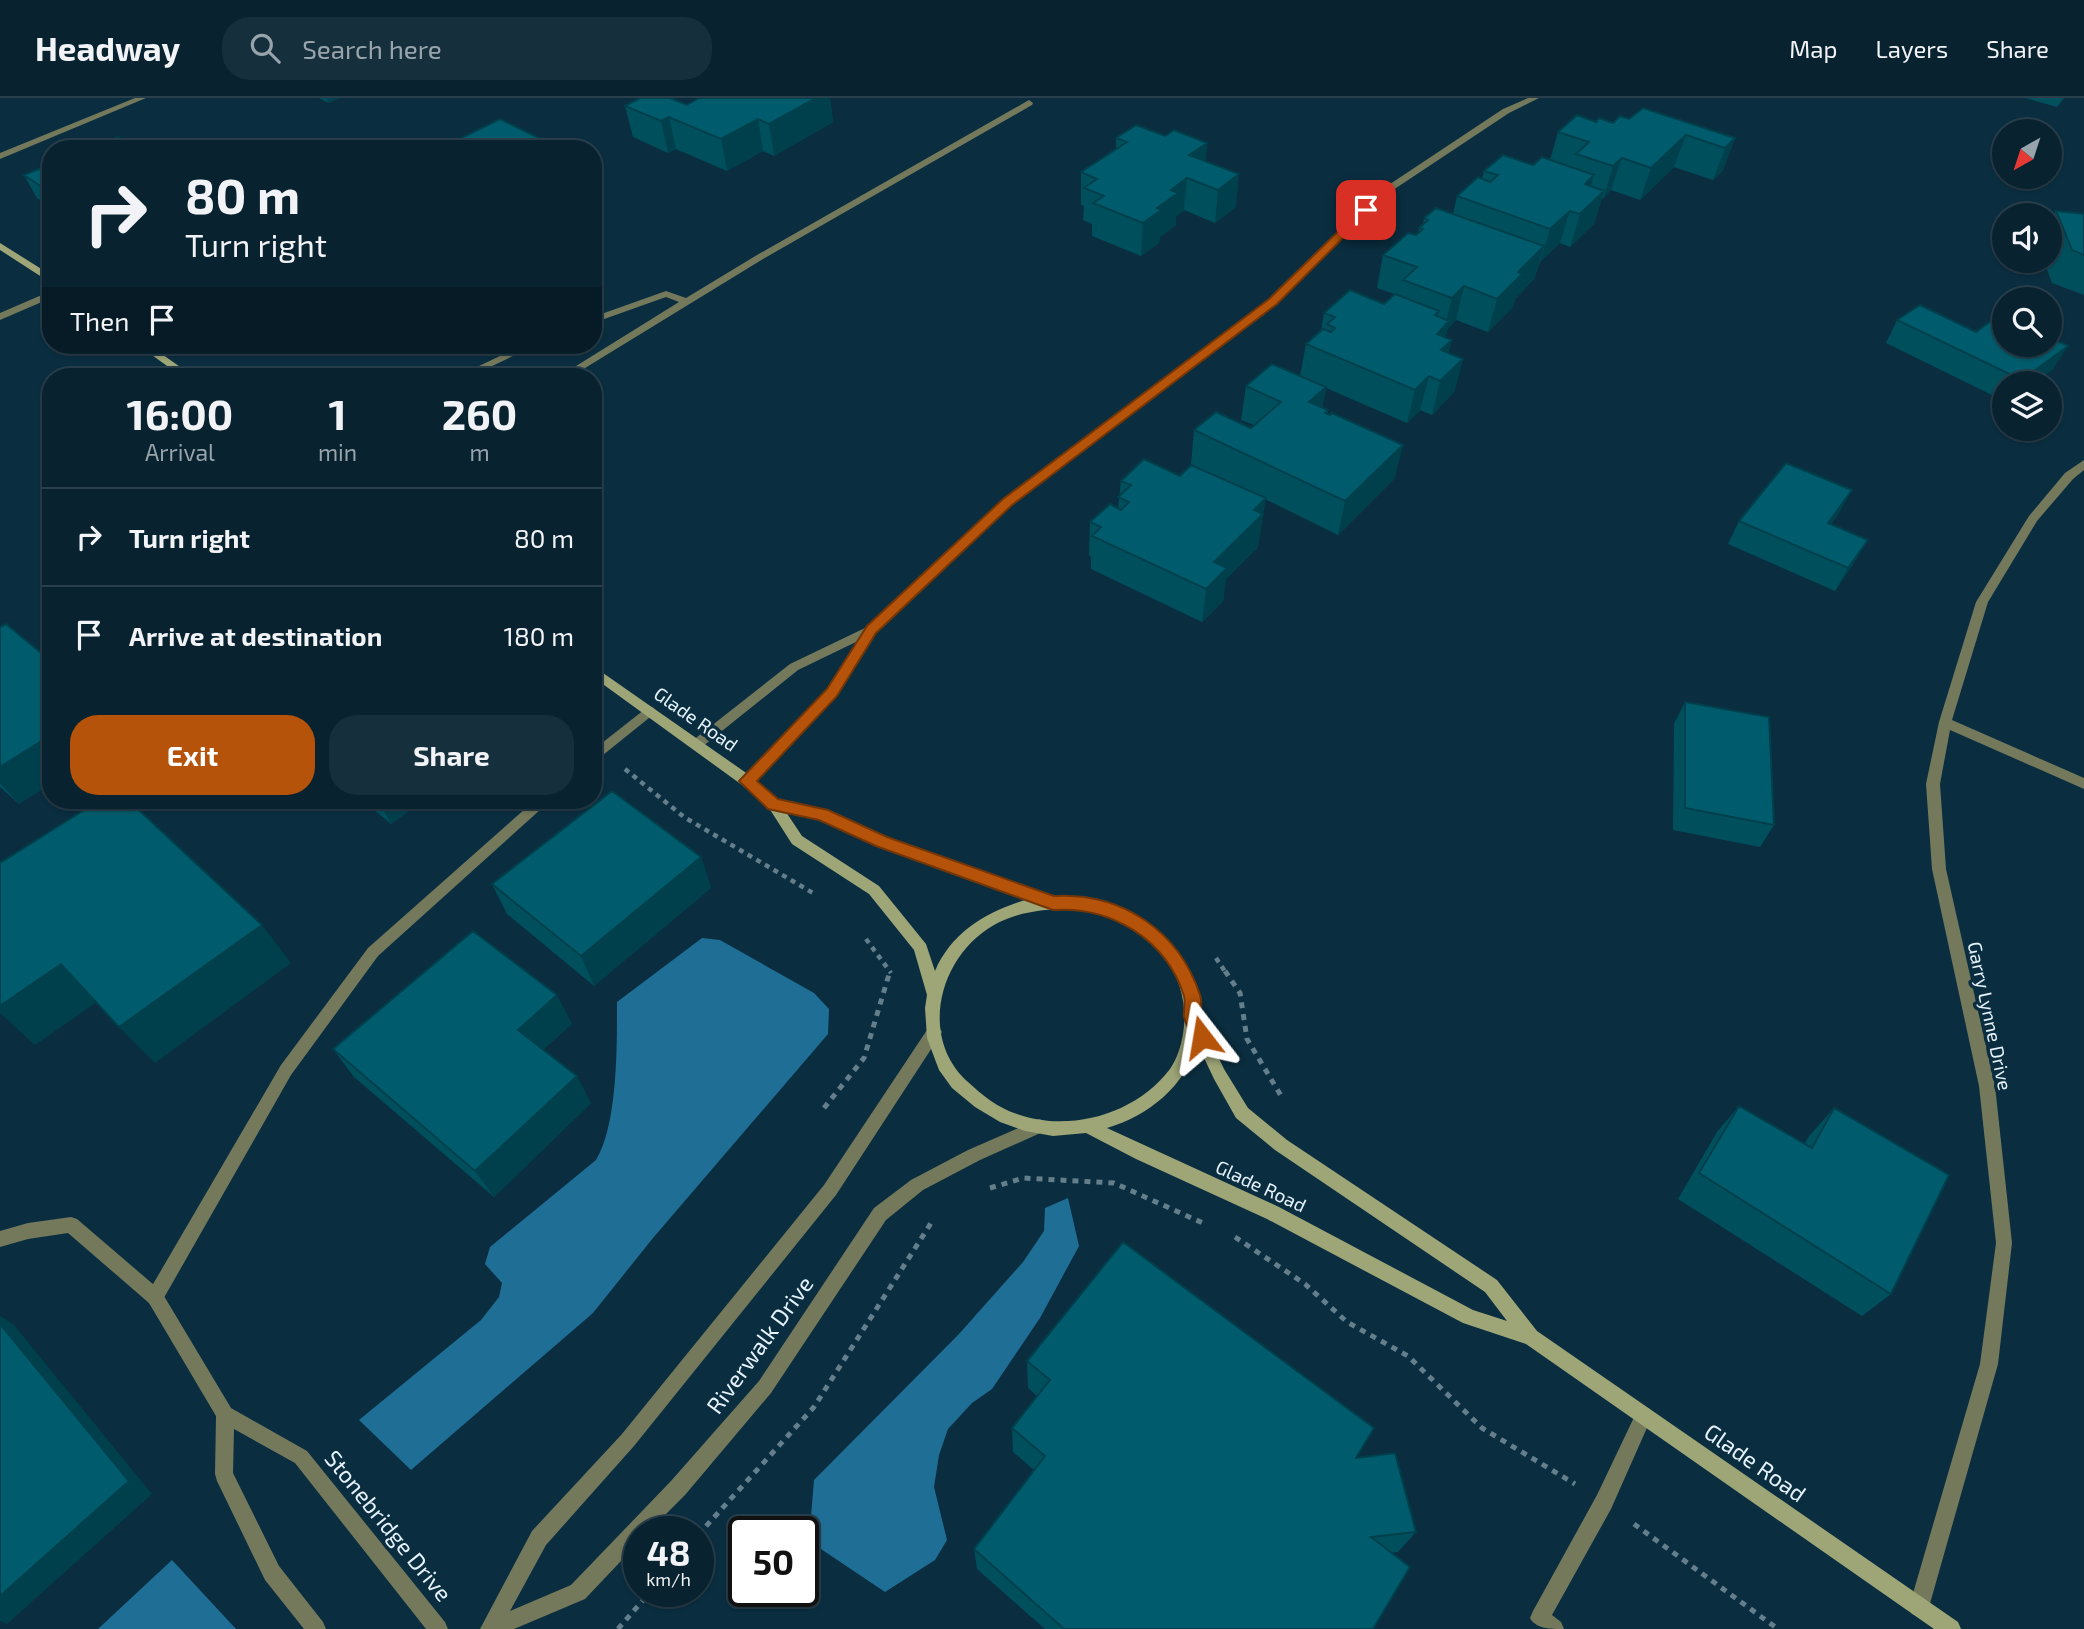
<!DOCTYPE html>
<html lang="en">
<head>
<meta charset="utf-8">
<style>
	:root { --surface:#082230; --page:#162f3c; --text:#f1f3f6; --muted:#98a4ab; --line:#293f4c; --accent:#b45309 }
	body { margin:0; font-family:"Exo 2",sans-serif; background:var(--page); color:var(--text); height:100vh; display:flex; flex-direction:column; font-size:26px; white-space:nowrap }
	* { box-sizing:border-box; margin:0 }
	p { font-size:23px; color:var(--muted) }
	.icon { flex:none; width:38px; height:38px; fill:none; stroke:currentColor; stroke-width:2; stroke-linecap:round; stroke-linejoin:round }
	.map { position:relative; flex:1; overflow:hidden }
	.sheet { position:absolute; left:42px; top:270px; width:560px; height:441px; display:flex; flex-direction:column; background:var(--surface); border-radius:28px; box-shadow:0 2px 5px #0004,0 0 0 2px var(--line) }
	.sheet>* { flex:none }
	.banner { position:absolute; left:42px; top:42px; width:560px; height:214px; border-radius:28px; box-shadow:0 2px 5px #0004,0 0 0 2px var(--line); background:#082230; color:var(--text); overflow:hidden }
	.needle { width:46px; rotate:219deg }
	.fabs { position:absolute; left:1992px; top:21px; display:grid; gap:14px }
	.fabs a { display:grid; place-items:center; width:70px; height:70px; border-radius:50%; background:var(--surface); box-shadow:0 2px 5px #0004,0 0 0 2px var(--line); font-size:35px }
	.speed { position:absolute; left:623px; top:1418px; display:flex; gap:14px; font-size:35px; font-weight:700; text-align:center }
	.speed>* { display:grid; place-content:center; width:91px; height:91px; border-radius:50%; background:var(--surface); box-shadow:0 2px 5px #0004,0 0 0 2px var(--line); line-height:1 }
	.speed small { font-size:18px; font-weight:400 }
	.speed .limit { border:4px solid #111; border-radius:10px; background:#fff; color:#111 }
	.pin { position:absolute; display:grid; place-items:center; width:60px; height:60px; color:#fff; margin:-30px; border-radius:14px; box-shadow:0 4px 10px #0006 }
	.me { position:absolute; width:77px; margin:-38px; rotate:346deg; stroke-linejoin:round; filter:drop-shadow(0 0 5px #0008) }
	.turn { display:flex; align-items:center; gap:24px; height:147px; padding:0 28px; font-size:32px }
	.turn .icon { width:91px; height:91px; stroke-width:2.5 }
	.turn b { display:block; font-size:49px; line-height:60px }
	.then { display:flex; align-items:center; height:66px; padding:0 28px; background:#0003; gap:14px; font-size:26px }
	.eta { display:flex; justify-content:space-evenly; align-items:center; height:119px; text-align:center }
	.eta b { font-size:42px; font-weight:700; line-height:49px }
	.cta { display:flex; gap:14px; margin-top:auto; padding:14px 28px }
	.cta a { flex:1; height:80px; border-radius:28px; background:var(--accent); color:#fff; font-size:28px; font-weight:700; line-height:80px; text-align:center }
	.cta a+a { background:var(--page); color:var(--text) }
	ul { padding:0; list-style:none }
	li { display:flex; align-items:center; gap:21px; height:98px; padding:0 28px; border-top:2px solid var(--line) }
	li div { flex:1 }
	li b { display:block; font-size:26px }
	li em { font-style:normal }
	header { display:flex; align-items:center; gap:42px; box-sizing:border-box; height:98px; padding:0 35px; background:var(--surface); border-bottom:2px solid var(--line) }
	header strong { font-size:33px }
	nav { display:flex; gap:38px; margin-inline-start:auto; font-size:24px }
	.search { width:490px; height:63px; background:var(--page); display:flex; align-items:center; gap:18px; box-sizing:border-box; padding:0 24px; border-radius:28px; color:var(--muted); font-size:26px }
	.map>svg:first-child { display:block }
	.water { fill:#1f6e95 }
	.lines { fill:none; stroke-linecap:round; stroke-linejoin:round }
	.path-far1 { stroke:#647e8c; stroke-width:4.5; stroke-dasharray:5 5; stroke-linecap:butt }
	.path { stroke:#647e8c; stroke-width:5; stroke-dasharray:6 6; stroke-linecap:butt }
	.service { fill:#74795c; fill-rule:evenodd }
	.minor { fill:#74795c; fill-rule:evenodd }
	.tertiary { fill:#74795c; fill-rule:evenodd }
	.secondary { fill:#9ea576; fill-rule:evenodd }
	.wall { fill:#004f5d }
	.shaded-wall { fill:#00404c }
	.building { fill:#005c6c; stroke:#00404c; stroke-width:2 }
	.route { fill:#b45309; stroke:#753606; stroke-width:2 }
	.labels { text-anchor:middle; stroke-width:7; stroke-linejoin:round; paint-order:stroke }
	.street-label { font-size:19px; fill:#e6f2fa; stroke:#0a2e40 }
	.near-street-label { font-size:23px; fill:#e6f2fa; stroke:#0a2e40 }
</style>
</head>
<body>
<header>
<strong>Headway</strong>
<div class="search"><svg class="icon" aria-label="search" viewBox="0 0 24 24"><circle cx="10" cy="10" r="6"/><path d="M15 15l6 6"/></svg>Search here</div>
<nav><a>Map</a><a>Layers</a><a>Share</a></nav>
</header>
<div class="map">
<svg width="2084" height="1531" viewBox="0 0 2084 1531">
	<rect width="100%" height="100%" fill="#0a2e40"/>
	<path class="water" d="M 702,840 L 720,842 L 814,895 L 829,911 L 828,936 L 653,1140 L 593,1215 L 411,1372 L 359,1322 L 481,1222 L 499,1199 L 502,1185 L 485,1166 L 490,1149 L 596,1062 C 618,1026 617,946 617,904 Z
		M 1068,1100 L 1079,1148 L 1040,1220 L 992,1291 L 972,1305 L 948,1331 L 939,1357 L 934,1389 L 947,1442 L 935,1462 L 885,1494 L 809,1443 L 814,1382 L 959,1236 L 1023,1164 L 1044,1133 L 1045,1110 Z
		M 172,1462 L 236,1531 L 98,1531 Z"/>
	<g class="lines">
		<path class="path-far1" d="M 625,671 L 684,719 L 813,795
			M 866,841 L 891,875
			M 1216,860 L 1226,875"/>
		<path class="path" d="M 1225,873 L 1240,895 L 1247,941 L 1283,1001
			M 824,1010 L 864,960 L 890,873
			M 990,1090 L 1023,1080 L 1114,1085 L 1205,1126
			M 1235,1139 L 1305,1186 L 1347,1224 L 1408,1258 L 1482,1330 L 1575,1386
			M 1634,1426 L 1778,1531
			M 698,1437 L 814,1309 L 933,1122
			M 618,1531 L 651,1493"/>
		<path class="service" d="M 1528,0 L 1539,0 L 1509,15 L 1387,96 L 1277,205 L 1012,406 L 875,535 L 837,597 L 752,687 L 747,688 L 740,683 L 827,591 L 858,543 L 798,572 L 702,649 L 692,649 L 690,646 L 692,643 L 790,566 L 867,529 L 1004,400 L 1269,201 L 1381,92 L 1503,11 Z
			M 1029,2 L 1033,5 L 1032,7 L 763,161 L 572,278 L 560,278 L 679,204 L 666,199 L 593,225 L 593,219 L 666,193 L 686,200 L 757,157 Z
			M 523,247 L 536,247 L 471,278 L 458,278 Z
			M 649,608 L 654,610 L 655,613 L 654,616 L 593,665 L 593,652 Z
			M 535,702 L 551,702 L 378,858 L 291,977 L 161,1205 L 155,1207 L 149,1205 L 146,1199 L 149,1193 L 281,967 L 368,850 Z
			M 1644,1308 L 1650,1311 L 1653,1317 L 1650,1323 L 1611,1411 L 1552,1517 L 1561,1524 L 1564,1531 C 1550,1531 1536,1531 1530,1520 L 1533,1513 L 1597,1397 L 1638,1311 Z"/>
		<path class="minor" d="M 135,0 L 146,0 L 0,61 L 0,55 Z
			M 51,193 L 51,200 L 0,222 L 0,215 Z
			M 2084,362 L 2084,372 L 2073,381 L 2037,423 L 1988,504 L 1952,622 L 2084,680 L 2084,691 L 1950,632 L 1940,686 L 1946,771 L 1995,988 L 2012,1145 L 1998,1266 L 1929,1509 L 1926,1516 L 1919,1519 L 1912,1516 L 1909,1509 L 1980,1266 L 1996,1145 L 1979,988 L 1932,771 L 1926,686 L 1939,624 L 1976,504 L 2029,418 L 2065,375 Z
			M 71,1119 L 77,1121 L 161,1193 L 231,1310 L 307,1353 L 445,1524 L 448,1531 L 426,1531 L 295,1365 L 234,1331 L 233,1375 L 279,1468 L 323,1524 L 326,1531 L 304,1531 L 265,1482 L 217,1383 L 215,1376 L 216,1318 L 149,1205 L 68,1135 L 28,1141 L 0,1149 L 0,1133 L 28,1125 Z"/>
		<path class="tertiary" d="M 934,927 L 939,929 L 942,934 L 939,939 L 836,1097 L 634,1348 L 546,1447 L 510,1513 L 571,1487 L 671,1383 L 759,1283 L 874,1110 L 911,1082 L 968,1052 L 1039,1021 L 1045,1023 L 1047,1028 L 1045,1033 L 980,1062 L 923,1092 L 886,1122 L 771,1295 L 685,1397 L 649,1433 L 639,1433 L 639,1444 L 585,1501 L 514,1531 L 480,1531 L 532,1433 L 622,1336 L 824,1087 L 929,929 Z"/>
		<path class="secondary" d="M 0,145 L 51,177 L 51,185 L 0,152 Z
			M 138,247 L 149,247 L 193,278 L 181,278 Z
			M 593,568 L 752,679 L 778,702 L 827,712 L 887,739 L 1054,799 L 1071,798 L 1108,805 L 1134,816 L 1155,830 L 1179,856 L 1189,871 L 1197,893 L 1200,921 L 1224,971 L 1248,1010 L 1287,1042 L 1497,1182 L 1537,1233 L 1958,1524 L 1961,1531 L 1934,1531 L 1526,1246 L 1463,1225 L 1267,1121 L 1136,1061 L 1086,1035 L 1053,1038 L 1025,1033 L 1000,1024 L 975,1009 L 952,990 L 939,972 L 927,940 L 925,910 L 927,897 L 914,852 L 869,796 L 792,746 L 769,710 L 742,687 L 593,579 ZM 786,714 L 819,721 L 877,747 L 1028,801 C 988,813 952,833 935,873 L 926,846 L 879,788 L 802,738 ZM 1071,810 C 1088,813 1106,815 1122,823 C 1165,846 1191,888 1183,936 C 1181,948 1177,961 1170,971 C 1136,1016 1070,1035 1017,1016 C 998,1010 982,997 968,984 C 918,939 939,858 994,827 C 1019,813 1043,812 1071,810 ZM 1197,945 L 1214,981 L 1236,1020 L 1275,1052 L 1485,1194 L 1507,1223 L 1473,1212 L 1279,1109 L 1107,1030 C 1148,1018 1186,988 1197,945 Z"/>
	</g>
	<path class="wall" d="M 319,0 L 340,0 L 328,5 Z
		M 699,0 L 830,0 L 833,24 L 774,58 L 763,53 L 727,73 L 676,51 L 668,55 L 633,39 L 625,8 L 687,7 Z
		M 2025,0 L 2064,0 L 2057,9 Z
		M 1629,21 L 1735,40 L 1723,72 L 1713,82 L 1674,69 L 1640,102 L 1611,92 L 1603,101 L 1602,100 L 1594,126 L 1570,149 L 1560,145 L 1540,164 L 1534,181 L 1515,201 L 1513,209 L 1488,234 L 1456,222 L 1448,230 L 1445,239 L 1448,255 L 1463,261 L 1454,294 L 1432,317 L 1420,312 L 1407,325 L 1326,290 L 1322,310 L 1328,312 L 1327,316 L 1395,380 L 1338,437 L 1265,401 L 1258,449 L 1226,481 L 1223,503 L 1202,524 L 1091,471 L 1091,459 L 1089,457 L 1090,424 L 1118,410 L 1121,383 L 1180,378 L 1227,383 L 1191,366 L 1194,332 L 1251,330 L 1254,327 L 1241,322 L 1246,288 L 1300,278 L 1306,246 L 1321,232 L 1324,215 L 1384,206 L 1394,196 L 1377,190 L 1383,157 L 1416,137 L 1418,136 L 1419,130 L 1423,126 L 1424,120 L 1453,116 L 1457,98 L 1482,81 L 1484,73 L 1533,67 L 1550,62 L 1558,34 L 1596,24 L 1613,25 Z
		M 1165,38 L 1207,45 L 1205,63 L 1236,109 L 1215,125 L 1184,112 L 1176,119 L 1176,127 L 1160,139 L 1159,145 L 1141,158 L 1092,138 L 1092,126 L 1083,122 L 1084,108 L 1081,107 L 1081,74 L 1116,51 L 1116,40 Z
		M 451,45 L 547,51 L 453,51 Z
		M 51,66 L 51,109 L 37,100 L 24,77 Z
		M 2056,113 L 2084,116 L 2084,197 L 2052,185 L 2044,163 L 2049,163 L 2049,125 Z
		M 1897,222 L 2053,271 L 2034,285 L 2004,285 L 2004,303 L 1886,245 Z
		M 1839,415 L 1831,426 L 1854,465 L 1835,493 L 1728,446 L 1739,423 Z
		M 0,529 L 19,706 L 0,689 Z
		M 1685,604 L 1774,727 L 1760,749 L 1673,732 L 1674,626 Z
		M 362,702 L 424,702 L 391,726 Z
		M 701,759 L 711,790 L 594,888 L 507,816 L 492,786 Z
		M 572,926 L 543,951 L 591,1005 L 494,1099 L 354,979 L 333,951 Z
		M 1739,1008 L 1804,1046 L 1810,1037 L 1834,1010 L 1891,1196 L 1862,1218 L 1678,1101 L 1717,1034 Z
		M 1027,1263 L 1356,1360 L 1416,1434 L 1398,1454 L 1391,1455 L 1373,1531 L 1045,1531 L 977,1471 L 974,1451 L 1034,1372 L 1013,1354 L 1012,1330 L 1037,1298 L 1028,1290 Z"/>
	<path class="shaded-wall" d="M 327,0 L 340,0 L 328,5 Z
		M 816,0 L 830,0 L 833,24 L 774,58 L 769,26 Z
		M 669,19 L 676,51 L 668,55 L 661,23 Z
		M 758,21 L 763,53 L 727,73 L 721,41 Z
		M 1686,37 L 1674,69 L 1640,102 L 1651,70 Z
		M 1735,40 L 1723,72 L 1713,82 L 1725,50 Z
		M 545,43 L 547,51 L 530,51 Z
		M 1207,45 L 1204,77 L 1189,57 Z
		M 1622,60 L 1611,92 L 1603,101 L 1613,68 Z
		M 1239,76 L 1236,109 L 1215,125 L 1218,92 Z
		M 1594,77 L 1584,110 L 1585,86 Z
		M 1187,80 L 1184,112 L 1176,119 L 1176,127 L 1160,139 L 1159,145 L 1141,158 L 1143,125 L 1171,92 Z
		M 1604,93 L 1594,126 L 1570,149 L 1580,116 Z
		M 1570,113 L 1560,145 L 1540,164 L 1550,131 Z
		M 1544,148 L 1534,181 L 1515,201 L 1513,209 L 1488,234 L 1497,201 L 1518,174 Z
		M 1464,188 L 1456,222 L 1448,230 L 1442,251 L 1452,242 L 1443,275 L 1437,236 L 1445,227 L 1452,200 Z
		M 2068,248 L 2053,271 L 2034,285 L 2020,285 L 2022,282 Z
		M 1463,261 L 1454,294 L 1432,317 L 1440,283 Z
		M 1429,278 L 1420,312 L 1407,325 L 1415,292 Z
		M 1326,289 L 1320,322 L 1309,304 Z
		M 1403,347 L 1395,380 L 1338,437 L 1345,403 Z
		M 1852,392 L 1839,415 L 1815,448 L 1828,425 Z
		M 1266,400 L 1258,449 L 1226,481 L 1223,503 L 1202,524 L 1206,491 L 1214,464 L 1254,412 Z
		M 1868,442 L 1854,465 L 1835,493 L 1848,470 Z
		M 51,637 L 51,686 L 19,706 L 0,685 L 0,669 Z
		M 378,702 L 424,702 L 391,726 Z
		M 701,759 L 711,790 L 594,888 L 581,858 Z
		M 262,827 L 291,865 L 155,965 L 119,929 Z
		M 61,866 L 97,904 L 35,947 L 0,915 L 0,908 Z
		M 557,897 L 572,926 L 534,960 L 518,932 Z
		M 577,978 L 591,1005 L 494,1099 L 475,1073 Z
		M 0,1218 L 13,1226 L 152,1396 L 7,1526 L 0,1523 Z"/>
	<path class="building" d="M 640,0 L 670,0 L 687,7 L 699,0 L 816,0 L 769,26 L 758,21 L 721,41 L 669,19 L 661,23 L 625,8 Z
		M 1643,10 L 1735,40 L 1725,50 L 1686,37 L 1651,70 L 1622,60 L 1613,68 L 1576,56 L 1589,44 L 1558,34 L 1577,17 L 1596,24 L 1599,20 L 1613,25 L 1620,18 L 1629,21 Z
		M 500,21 L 545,43 L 530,51 L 463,51 L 451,45 Z
		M 1136,27 L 1165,38 L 1174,32 L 1207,45 L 1189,57 L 1239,76 L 1218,92 L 1187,80 L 1171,92 L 1178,95 L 1157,110 L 1161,112 L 1143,125 L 1093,105 L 1104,98 L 1084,90 L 1097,81 L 1081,74 L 1127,44 L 1116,40 Z
		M 118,39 L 138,51 L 89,51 Z
		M 1503,57 L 1533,67 L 1542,59 L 1594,77 L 1585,86 L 1604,93 L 1580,116 L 1570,113 L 1550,131 L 1457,98 L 1478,79 L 1490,84 L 1498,77 L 1484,73 Z
		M 51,66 L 51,95 L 24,77 Z
		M 1436,110 L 1544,148 L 1518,174 L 1522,176 L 1497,201 L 1464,188 L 1452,200 L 1403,182 L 1417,169 L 1383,157 L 1408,135 L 1416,137 L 1423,131 L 1419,130 L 1428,122 L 1424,120 Z
		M 2056,113 L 2084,116 L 2084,157 L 2072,152 Z
		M 1350,192 L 1384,206 L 1395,196 L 1439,213 L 1435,217 L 1449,223 L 1437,236 L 1452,242 L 1441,252 L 1463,261 L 1440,283 L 1429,278 L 1415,292 L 1306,246 L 1323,231 L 1331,234 L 1335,230 L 1327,226 L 1335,219 L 1324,215 Z
		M 1920,207 L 1976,234 L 2000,216 L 2004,218 L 2004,247 L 2049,247 L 2049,239 L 2068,248 L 2022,282 L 1897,222 Z
		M 1272,266 L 1326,289 L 1309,304 L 1328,312 L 1325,315 L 1330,317 L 1332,315 L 1403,347 L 1345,403 L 1194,332 L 1216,314 L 1251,330 L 1281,304 L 1246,288 Z
		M 1144,361 L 1180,378 L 1191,367 L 1266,400 L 1254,412 L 1263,416 L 1214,464 L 1227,470 L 1206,491 L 1092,438 L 1101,429 L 1090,424 L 1110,406 L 1121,412 L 1129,404 L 1118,399 L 1131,387 L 1121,383 Z
		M 1786,365 L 1852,392 L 1828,425 L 1868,442 L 1848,470 L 1739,423 Z
		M 6,526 L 51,563 L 51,637 L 0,669 L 0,529 Z
		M 1685,604 L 1769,619 L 1774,727 L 1685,710 Z
		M 612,693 L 701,759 L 581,858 L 492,786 Z
		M 100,702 L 128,702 L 262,827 L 119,929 L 61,866 L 0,908 L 0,765 Z
		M 473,833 L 557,897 L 518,932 L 577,978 L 475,1073 L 333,951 Z
		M 1739,1008 L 1812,1050 L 1834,1010 L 1949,1077 L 1891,1196 L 1699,1075 Z
		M 1123,1144 L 1374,1330 L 1356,1360 L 1395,1355 L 1416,1434 L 1371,1439 L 1410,1469 L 1373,1531 L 1064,1531 L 974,1451 L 1045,1358 L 1012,1330 L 1050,1282 L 1027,1263 Z
		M 0,1226 L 129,1383 L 0,1498 Z"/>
	<path class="route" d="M 1362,110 L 1371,112 L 1277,206 L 1012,407 L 876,535 L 837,598 L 757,683 L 778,701 L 828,712 L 887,739 L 1054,798 C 1122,794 1179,833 1200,897 C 1203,904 1200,912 1201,919 C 1202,926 1207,933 1210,939 L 1208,944 L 1202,946 L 1195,944 C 1192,937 1186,928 1184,919 C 1183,912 1186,905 1184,898 C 1166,841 1111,808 1053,812 L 876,748 L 819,722 L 768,711 L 739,683 L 827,591 L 867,528 L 1003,401 L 1269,201 Z"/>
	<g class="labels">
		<g class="street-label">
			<text transform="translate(696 621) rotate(35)" y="7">Glade Road</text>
			<text transform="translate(1990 918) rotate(78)" y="7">Garry Lynne Drive</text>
			<text transform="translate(1261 1088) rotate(25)" y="7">Glade Road</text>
		</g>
		<g class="near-street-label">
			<text transform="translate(760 1247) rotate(-54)" y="8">Riverwalk Drive</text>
			<text transform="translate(1755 1365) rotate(35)" y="8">Glade Road</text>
			<text transform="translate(388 1428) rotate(51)" y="8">Stonebridge Drive</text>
		</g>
	</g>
</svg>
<div class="fabs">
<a><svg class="needle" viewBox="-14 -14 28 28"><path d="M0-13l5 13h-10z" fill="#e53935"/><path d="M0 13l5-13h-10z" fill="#98a4ab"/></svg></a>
<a><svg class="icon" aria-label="sound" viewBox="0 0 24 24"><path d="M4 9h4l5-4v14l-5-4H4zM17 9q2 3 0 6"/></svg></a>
<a><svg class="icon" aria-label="search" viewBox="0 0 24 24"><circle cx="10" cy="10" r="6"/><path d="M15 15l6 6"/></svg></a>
<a><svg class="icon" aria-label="layers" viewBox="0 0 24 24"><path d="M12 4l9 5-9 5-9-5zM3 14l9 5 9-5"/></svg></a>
</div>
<div class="speed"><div>48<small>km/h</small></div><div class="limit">50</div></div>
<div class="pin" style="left:1366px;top:112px;background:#d93025"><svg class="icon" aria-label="arrive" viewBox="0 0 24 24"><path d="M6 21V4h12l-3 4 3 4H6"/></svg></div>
<svg class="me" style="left:1202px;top:939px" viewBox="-20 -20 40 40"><path d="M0-17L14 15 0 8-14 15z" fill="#b45309" stroke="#fff" stroke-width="4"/></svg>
<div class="banner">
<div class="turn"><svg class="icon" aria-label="right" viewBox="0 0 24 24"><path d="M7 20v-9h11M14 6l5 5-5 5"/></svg><div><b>80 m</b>Turn right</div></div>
<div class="then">Then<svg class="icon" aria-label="arrive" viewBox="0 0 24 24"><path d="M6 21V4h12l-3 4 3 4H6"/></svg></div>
</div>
<section class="sheet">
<div class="eta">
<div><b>16:00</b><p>Arrival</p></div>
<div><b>1</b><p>min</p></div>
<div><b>260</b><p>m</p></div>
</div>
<ul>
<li><svg class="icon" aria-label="right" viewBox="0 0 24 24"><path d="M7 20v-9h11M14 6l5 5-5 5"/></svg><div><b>Turn right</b></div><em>80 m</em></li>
<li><svg class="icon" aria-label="arrive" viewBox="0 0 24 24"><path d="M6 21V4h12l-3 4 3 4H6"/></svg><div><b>Arrive at destination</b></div><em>180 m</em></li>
</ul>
<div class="cta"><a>Exit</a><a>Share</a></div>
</section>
</div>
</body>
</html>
